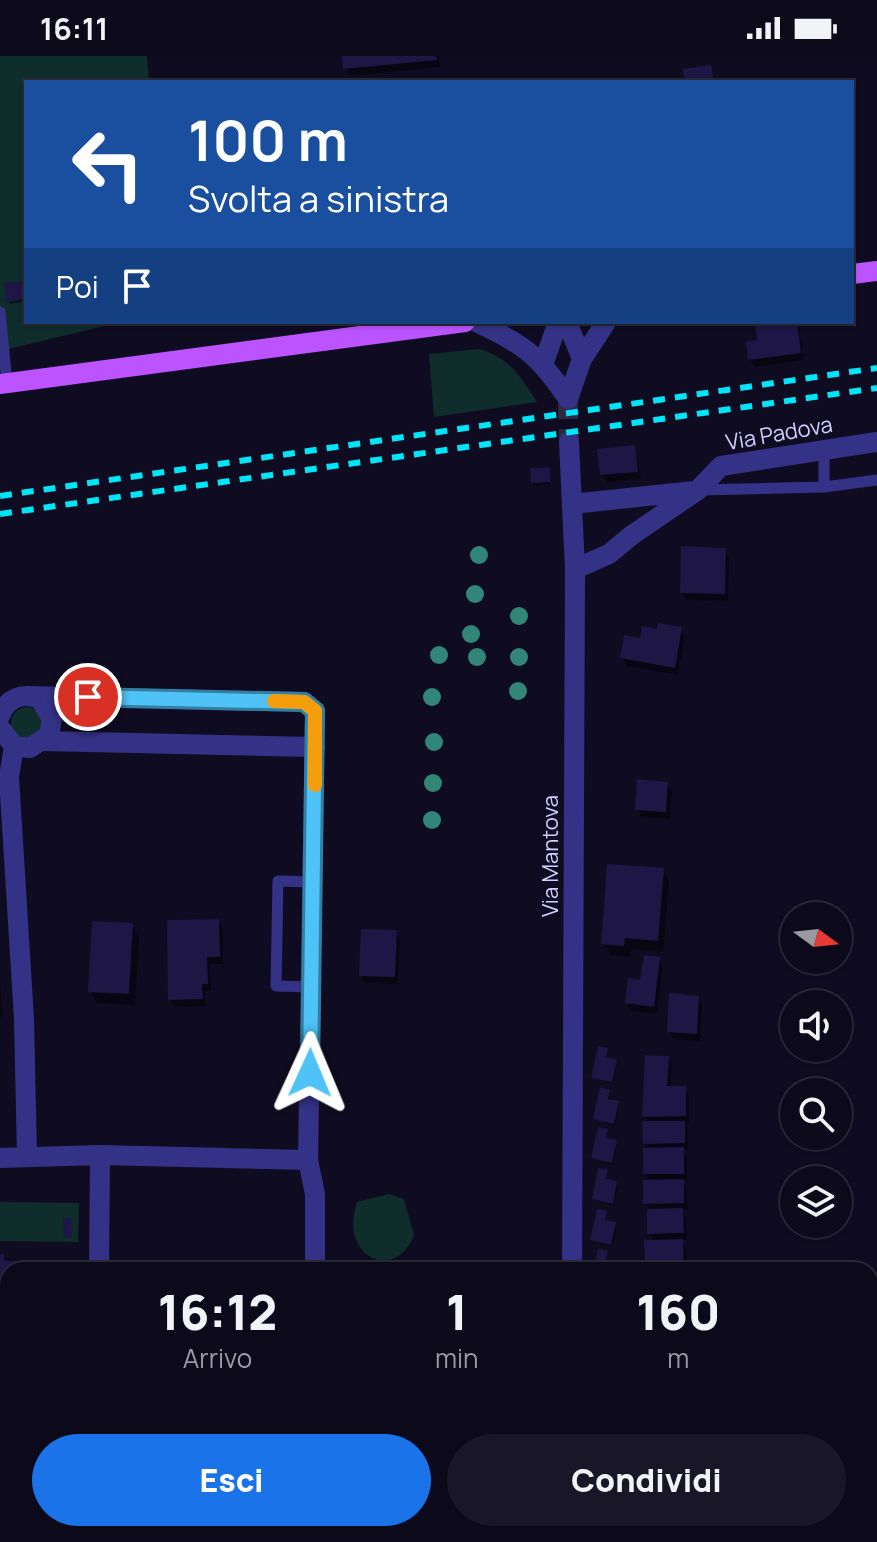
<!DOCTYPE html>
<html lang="it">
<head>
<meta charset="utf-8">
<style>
	:root { --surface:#0b091a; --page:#191727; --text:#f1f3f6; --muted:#9a9aa2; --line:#2b2a39; --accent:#1a73e8 }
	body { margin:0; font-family:Manrope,sans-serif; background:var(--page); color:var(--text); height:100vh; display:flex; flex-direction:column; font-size:30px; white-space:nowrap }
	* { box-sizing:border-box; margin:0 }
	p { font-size:26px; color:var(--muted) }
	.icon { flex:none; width:44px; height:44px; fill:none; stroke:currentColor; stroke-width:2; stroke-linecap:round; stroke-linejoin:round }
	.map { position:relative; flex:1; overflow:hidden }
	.panel { position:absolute; left:0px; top:1206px; width:878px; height:280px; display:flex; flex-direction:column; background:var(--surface); border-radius:24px 24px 0 0; box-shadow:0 2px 6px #0004,0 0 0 2px var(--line) }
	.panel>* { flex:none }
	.banner { position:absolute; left:24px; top:24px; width:830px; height:244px; border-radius:0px; box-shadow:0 2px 6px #0004,0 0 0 2px var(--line); background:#1a4fa0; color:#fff; overflow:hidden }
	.needle { width:52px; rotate:105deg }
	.controls { position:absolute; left:780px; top:846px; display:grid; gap:16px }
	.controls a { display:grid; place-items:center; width:72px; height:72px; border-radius:50%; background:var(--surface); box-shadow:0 2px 6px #0004,0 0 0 2px var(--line); font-size:40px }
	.pin { position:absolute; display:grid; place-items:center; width:68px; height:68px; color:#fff; margin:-34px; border:4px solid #fff; border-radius:50%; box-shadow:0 2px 8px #0007 }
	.me { position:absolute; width:88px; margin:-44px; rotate:1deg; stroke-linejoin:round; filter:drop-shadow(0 0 6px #0008) }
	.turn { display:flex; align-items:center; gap:28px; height:168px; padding:0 32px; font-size:36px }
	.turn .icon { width:104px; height:104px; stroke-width:2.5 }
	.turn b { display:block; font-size:56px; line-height:68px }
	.then { display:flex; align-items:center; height:76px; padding:0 32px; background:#0003; gap:16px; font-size:30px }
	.eta { display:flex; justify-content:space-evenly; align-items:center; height:136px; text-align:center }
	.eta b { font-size:48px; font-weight:800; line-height:56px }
	.button { display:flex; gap:16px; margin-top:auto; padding:16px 32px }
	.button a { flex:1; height:92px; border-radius:48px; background:var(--accent); color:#fff; font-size:32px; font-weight:800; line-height:92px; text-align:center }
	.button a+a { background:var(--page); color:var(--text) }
	.status { display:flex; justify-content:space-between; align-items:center; height:56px; padding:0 40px; background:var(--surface); direction:ltr }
	.status svg { height:22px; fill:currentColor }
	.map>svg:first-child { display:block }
	.green { fill:#0e2d2b }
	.shadow { fill:#0007 }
	.building { fill:#1e1645 }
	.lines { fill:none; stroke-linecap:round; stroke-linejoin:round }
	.tertiary-tunnel { stroke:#2c2943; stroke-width:20; stroke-dasharray:20 10; stroke-linecap:butt }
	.service { stroke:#343286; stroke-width:11 }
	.minor { stroke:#343286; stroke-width:20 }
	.tertiary { stroke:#343286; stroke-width:20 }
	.primary { stroke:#bb54ff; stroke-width:20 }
	.rail { stroke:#00e5f8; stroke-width:6; stroke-dasharray:12 10; stroke-linecap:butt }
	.tree { fill:#328678 }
	.route-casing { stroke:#337fa1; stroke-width:20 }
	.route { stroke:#4fc3f7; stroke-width:14 }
	.slow { stroke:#f59e0b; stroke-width:14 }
	.labels { text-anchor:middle; stroke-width:8; stroke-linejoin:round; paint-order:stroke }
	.street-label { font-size:22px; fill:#d2cdff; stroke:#0f0c22 }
</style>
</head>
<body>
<div class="status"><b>16:11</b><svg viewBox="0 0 49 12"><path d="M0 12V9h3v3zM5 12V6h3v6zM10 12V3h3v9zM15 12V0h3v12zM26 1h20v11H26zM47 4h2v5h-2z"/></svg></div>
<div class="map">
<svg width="877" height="1486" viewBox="0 0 877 1486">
	<rect width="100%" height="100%" fill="#0f0c22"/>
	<path class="green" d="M 0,0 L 147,0 L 149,26 L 26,26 L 26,266 L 121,266 L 0,295 Z
		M 479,293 C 510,302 519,319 537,346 L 434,361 L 429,298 Z
		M11 667a16 16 0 1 1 32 0a16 16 0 1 1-32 0Z
		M 389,1138 L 404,1143 L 414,1179 C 394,1229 338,1199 357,1146 Z
		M 0,1146 L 79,1147 L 78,1186 L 0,1185 Z"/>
	<path class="shadow" d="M 344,0 L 439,0 L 440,11 L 349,20 Z
		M 26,227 L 26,246 L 10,248 L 8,245 Z
		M 757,266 L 798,266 L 804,304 L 755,311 L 750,303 L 760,286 Z
		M 634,391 L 641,423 L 606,426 L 602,419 Z
		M 548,413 L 550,429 L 535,430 L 533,427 Z
		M 724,493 L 729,501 L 728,545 L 687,544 L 682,537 Z
		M 680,573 L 685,581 L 678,619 L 627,610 L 622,602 L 659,575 Z
		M 667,728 L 672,735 L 670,763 L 641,761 L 637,753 Z
		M 663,814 L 669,826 L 663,896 L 631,893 L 630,901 L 610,899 L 603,887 Z
		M 218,865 L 223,873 L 223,908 L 210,908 L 211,935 L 205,935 L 206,950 L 175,951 L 170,944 Z
		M 132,869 L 139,881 L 135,949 L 97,947 L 90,935 Z
		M 396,876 L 400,884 L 398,928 L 365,927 L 361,919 Z
		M 659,903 L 663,910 L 657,958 L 632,955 L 627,947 Z
		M 0,925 L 2,961 L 0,961 Z
		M 698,941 L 702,949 L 700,985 L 673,983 L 669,975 Z
		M 607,994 L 607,1004 L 617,1009 L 613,1028 L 593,1021 Z
		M 668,1002 L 672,1010 L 671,1032 L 684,1032 L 689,1040 L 689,1067 L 684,1068 L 688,1074 L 688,1094 L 683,1094 L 687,1101 L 687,1125 L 683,1125 L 687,1133 L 688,1154 L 682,1154 L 686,1162 L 687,1184 L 681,1184 L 686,1193 L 687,1214 L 650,1214 L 647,1208 L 654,1186 L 649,1177 L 650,1155 L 645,1147 L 650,1126 L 645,1117 L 648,1067 L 644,1060 Z
		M 609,1035 L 609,1045 L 619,1050 L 615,1070 L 595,1063 Z
		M 607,1075 L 607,1084 L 617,1089 L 613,1109 L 593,1102 Z
		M 607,1116 L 608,1125 L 618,1130 L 614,1150 L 594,1143 Z
		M 605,1157 L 606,1166 L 617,1171 L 612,1191 L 592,1184 Z
		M 0,1200 L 7,1207 L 18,1207 L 23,1214 L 8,1214 L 8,1338 L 0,1338 Z
		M 870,1238 L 877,1239 L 877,1293 L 870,1293 Z
		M 644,1478 L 687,1478 L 687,1482 L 647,1483 Z"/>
	<path class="building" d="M 342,0 L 436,0 L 437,4 L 343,13 Z
		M 711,9 L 714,26 L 685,26 L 683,13 Z
		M 26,225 L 26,243 L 6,246 L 4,227 Z
		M 755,266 L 797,266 L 801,297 L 748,304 L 746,286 L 757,284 Z
		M 635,389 L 638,416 L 600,419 L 597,393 Z
		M 550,411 L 550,426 L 531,427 L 530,412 Z
		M 681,490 L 726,492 L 725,538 L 680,537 Z
		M 658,567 L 682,571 L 675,612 L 620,602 L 624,579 L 640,582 L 642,570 L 657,573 Z
		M 637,723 L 668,726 L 666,756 L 635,754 Z
		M 607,808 L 664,812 L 658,885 L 625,882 L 624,890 L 601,888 Z
		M 219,863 L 220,901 L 207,901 L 208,928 L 202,928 L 203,943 L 168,944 L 167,864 Z
		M 92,865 L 133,867 L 129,938 L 88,936 Z
		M 361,873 L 397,874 L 395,921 L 359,920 Z
		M 644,899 L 660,901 L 654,951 L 625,947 L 628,922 L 640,924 Z
		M 669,937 L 699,940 L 697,978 L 667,976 Z
		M 598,990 L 608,992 L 606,1001 L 617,1004 L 612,1026 L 591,1022 Z
		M 645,999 L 669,1000 L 667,1030 L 686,1030 L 686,1060 L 642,1061 Z
		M 600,1031 L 610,1034 L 608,1043 L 619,1045 L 614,1068 L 593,1063 Z
		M 642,1065 L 685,1065 L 685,1087 L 643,1088 Z
		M 598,1071 L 608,1073 L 606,1082 L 617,1084 L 612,1107 L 591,1102 Z
		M 684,1091 L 684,1118 L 643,1118 L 643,1092 Z
		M 598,1112 L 608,1114 L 606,1123 L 617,1125 L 613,1148 L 592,1143 Z
		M 684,1123 L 684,1147 L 643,1148 L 643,1124 Z
		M 683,1152 L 684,1177 L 647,1178 L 647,1153 Z
		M 597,1153 L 607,1155 L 605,1164 L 616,1166 L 611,1189 L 590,1184 Z
		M 63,1162 L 71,1162 L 72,1181 L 64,1182 Z
		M 683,1183 L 684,1208 L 645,1209 L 644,1184 Z
		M 598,1193 L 608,1195 L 606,1204 L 617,1206 L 615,1214 L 593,1214 Z
		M 0,1198 L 4,1198 L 4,1205 L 20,1205 L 19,1214 L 8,1214 L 8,1317 L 0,1317 Z
		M 870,1236 L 877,1237 L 877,1287 L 870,1286 Z
		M 591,1478 L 612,1478 L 613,1486 L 591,1486 Z"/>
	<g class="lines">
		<path class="tertiary-tunnel" d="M 568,343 L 569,386"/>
		<path class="service" d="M 0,256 L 7,327
			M 824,393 L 824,431
			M 698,434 L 824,431 L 877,424
			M 312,931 L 276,930 L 278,825 L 314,826
			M 368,1486 L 368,1480"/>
		<path class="minor" d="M 572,448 L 694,435
			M 575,513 L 609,498 L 632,479 L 698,434 L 721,410 L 877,386
			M 27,640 L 304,646 L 315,655 L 308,1104 L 315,1138 L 315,1214
			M 0,660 C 7,642 22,636 40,643 L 52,663 L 49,679 L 30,692 L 14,690 L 0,672
			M 44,685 L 315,691
			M 14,690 L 9,721 L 24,963 L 27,1100
			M 0,1102 L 100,1099 L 308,1104
			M 99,1214 L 100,1099
			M 316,1478 L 317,1486
			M 96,1486 L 96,1478"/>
		<path class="tertiary" d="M 476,266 C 523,288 539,299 568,343
			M 567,266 L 582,303
			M 544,306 L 558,266
			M 568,343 L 582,303 L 606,266
			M 569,386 L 575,513 L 572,1214
			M 571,1486 L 571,1478"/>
		<path class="primary" d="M 852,218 L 877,215
			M 0,328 L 465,266"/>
		<path class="rail" d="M 0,440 L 877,312
			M 0,458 L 877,332"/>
	</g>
	<g class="tree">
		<circle cx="479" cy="499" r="9"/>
		<circle cx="475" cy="538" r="9"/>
		<circle cx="519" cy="560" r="9"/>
		<circle cx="471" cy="578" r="9"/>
		<circle cx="439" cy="599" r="9"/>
		<circle cx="477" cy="601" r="9"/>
		<circle cx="519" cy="601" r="9"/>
		<circle cx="518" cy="635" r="9"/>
		<circle cx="432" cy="641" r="9"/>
		<circle cx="434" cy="686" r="9"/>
		<circle cx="433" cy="727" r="9"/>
		<circle cx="432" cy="764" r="9"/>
	</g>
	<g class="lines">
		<defs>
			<path id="route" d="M 88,641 L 304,646 L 315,655 L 310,1017"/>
		</defs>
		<use href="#route" class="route-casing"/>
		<use href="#route" class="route"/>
		<path class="slow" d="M 274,645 L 304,646 L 315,655 L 315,729"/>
	</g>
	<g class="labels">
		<g class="street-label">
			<text transform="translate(779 377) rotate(-10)" y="8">Via Padova</text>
			<text transform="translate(550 800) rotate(-90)" y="8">Via Mantova</text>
		</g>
	</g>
</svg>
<div class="controls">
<a><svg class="needle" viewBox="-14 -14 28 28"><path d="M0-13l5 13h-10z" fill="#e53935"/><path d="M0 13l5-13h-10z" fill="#9a9aa2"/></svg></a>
<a><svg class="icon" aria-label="sound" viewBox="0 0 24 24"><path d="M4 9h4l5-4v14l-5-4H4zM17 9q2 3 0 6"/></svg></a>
<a><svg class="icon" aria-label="search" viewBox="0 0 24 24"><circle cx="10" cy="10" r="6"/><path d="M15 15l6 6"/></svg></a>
<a><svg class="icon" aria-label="layers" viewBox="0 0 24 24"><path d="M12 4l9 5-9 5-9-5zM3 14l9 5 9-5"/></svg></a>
</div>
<div class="pin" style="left:88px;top:641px;background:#d93025"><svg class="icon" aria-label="arrive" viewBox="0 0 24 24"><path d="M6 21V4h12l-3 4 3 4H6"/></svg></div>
<svg class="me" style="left:310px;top:1017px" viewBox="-20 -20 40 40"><path d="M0-17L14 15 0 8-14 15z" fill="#4fc3f7" stroke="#fff" stroke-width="4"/></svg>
<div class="banner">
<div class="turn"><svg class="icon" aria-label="left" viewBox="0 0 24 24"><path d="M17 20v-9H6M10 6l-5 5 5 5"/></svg><div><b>100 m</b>Svolta a sinistra</div></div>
<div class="then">Poi<svg class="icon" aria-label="arrive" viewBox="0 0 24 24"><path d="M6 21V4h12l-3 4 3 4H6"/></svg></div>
</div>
<section class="panel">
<div class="eta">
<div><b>16:12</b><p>Arrivo</p></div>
<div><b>1</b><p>min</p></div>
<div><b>160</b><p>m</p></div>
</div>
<div class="button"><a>Esci</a><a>Condividi</a></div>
</section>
</div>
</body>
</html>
